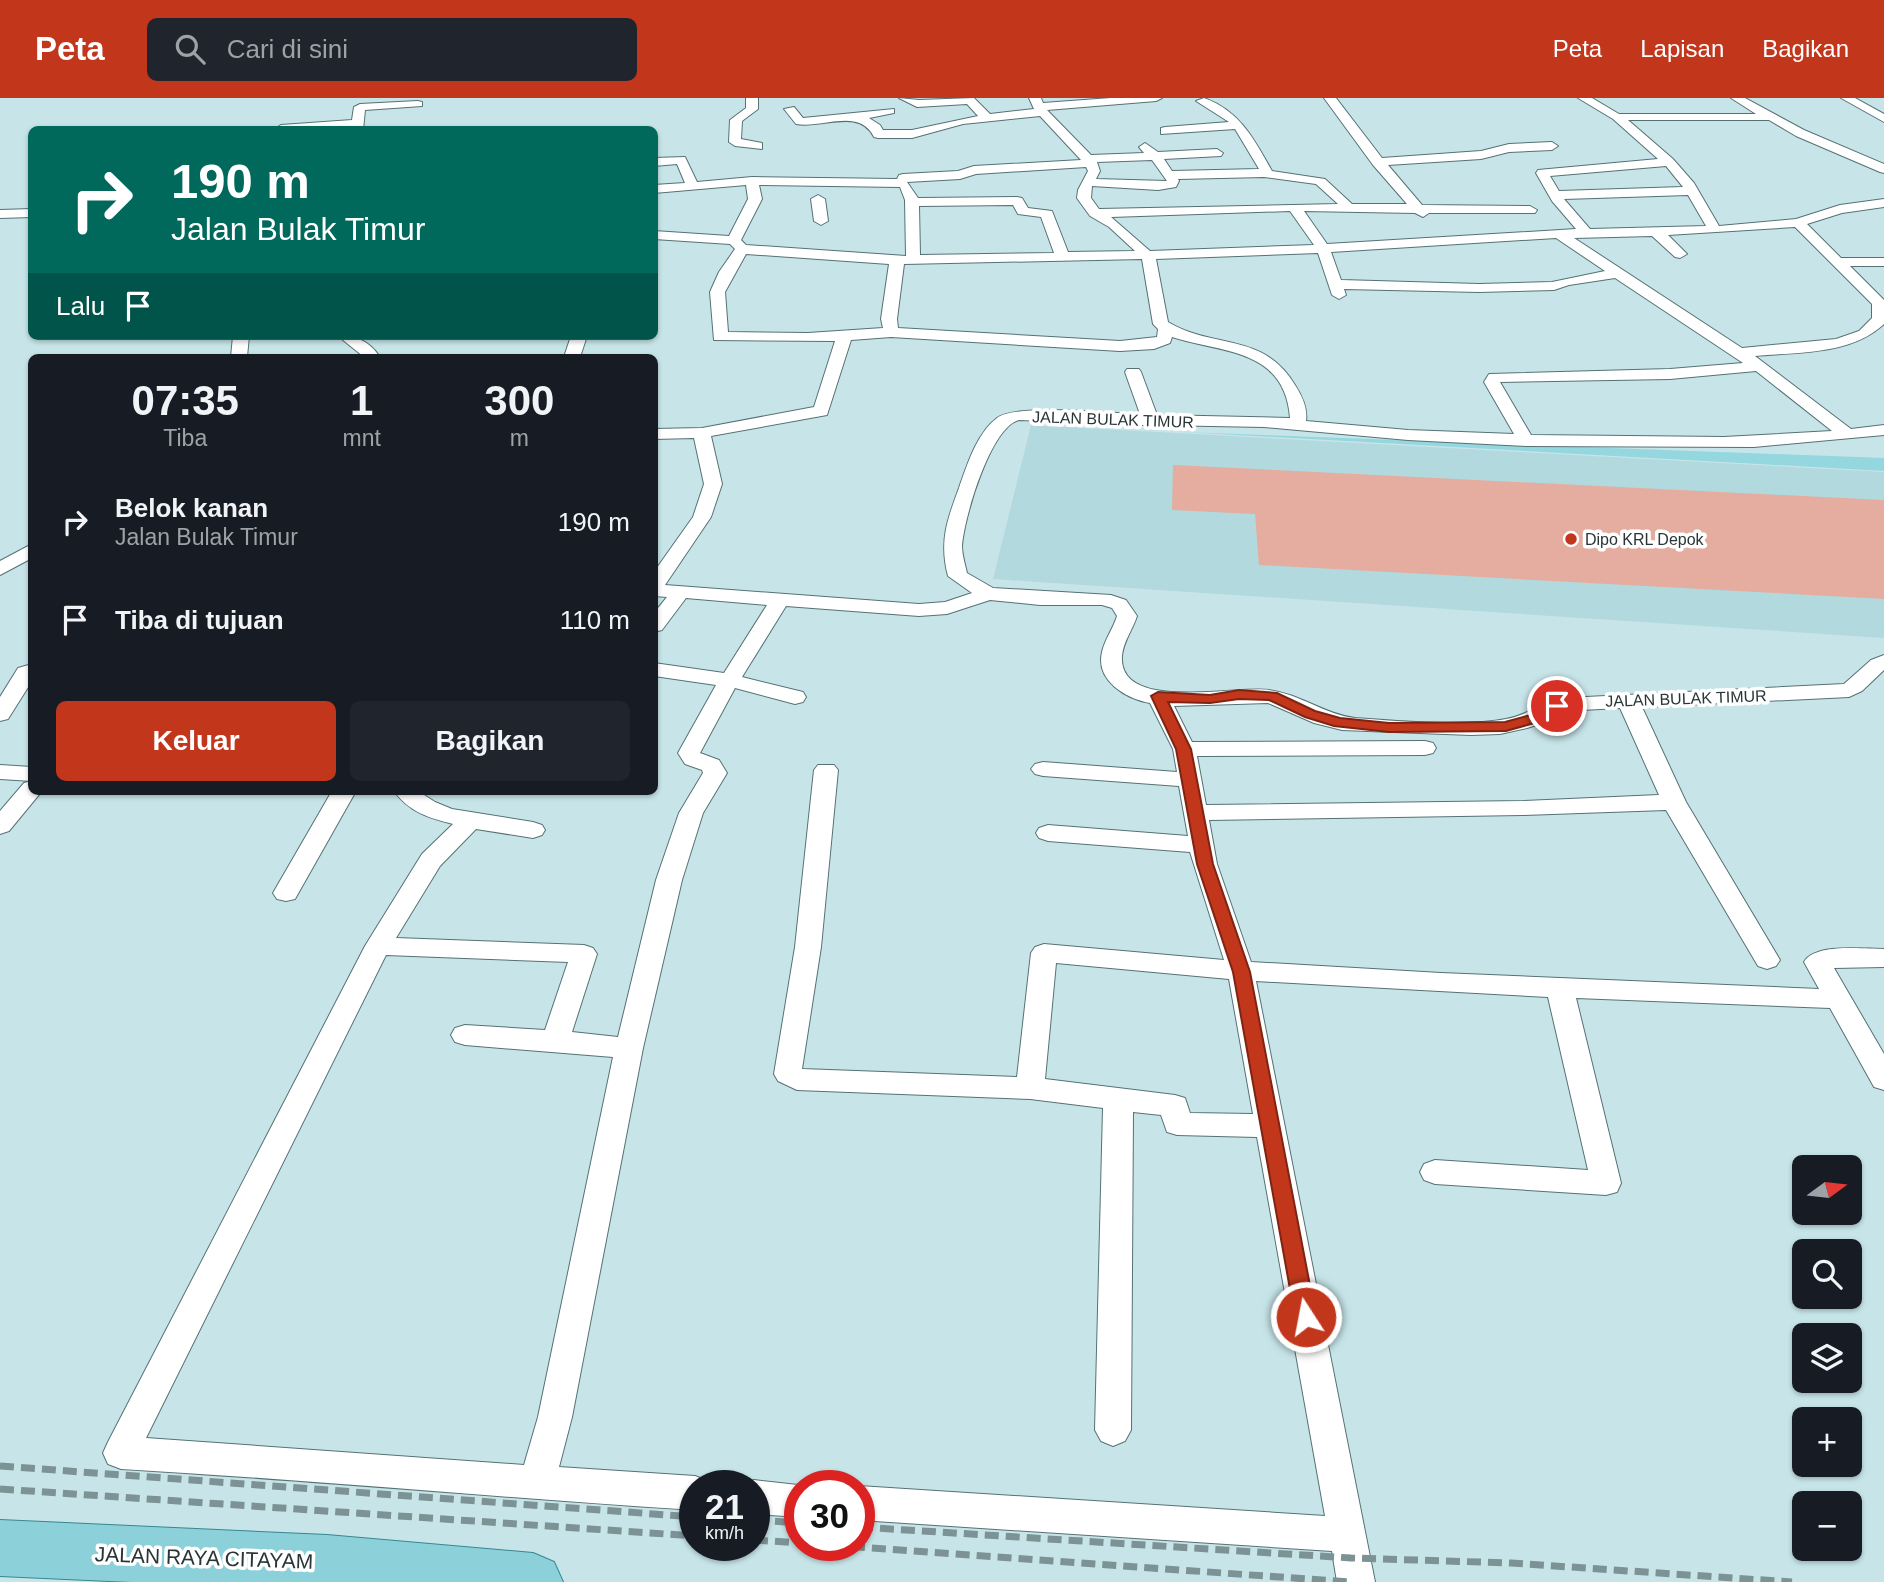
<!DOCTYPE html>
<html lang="id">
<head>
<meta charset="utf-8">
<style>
	:root { --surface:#171b24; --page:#20242c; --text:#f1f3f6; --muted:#9ea1a6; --accent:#c2371c }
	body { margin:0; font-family:Helvetica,sans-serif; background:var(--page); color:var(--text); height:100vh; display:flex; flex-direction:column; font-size:26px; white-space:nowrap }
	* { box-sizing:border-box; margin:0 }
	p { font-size:23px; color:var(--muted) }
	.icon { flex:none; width:38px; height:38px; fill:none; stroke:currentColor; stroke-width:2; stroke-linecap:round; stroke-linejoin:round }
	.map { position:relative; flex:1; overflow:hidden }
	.side { position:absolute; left:28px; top:256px; width:630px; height:441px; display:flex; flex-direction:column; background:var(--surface); border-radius:10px; box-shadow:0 2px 5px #0004 }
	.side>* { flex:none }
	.hud { position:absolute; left:28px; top:28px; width:630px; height:214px; border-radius:10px; box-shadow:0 2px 5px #0004; background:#00695c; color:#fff; overflow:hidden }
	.needle { width:46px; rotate:75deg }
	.fabs { position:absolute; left:1792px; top:1057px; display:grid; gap:14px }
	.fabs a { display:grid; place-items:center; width:70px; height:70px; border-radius:10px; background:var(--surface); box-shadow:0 2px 5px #0004; font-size:35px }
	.speed { position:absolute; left:679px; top:1372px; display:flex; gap:14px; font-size:35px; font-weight:700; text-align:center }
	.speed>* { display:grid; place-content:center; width:91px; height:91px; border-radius:50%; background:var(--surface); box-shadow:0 2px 5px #0004; line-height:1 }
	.speed small { font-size:18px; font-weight:400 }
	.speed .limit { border:10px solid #d22; background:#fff; color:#111 }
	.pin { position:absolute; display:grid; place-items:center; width:60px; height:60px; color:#fff; margin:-30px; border:4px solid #fff; border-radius:50%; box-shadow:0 2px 7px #0007 }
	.me { position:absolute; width:77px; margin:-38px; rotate:349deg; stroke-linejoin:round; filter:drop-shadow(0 0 5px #0008) }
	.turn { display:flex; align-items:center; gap:24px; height:147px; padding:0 28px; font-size:32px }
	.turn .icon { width:91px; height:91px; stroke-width:2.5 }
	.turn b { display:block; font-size:49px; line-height:60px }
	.then { display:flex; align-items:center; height:66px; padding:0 28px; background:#0003; gap:14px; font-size:26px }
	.eta { display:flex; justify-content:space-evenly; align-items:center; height:119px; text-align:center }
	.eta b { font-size:42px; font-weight:800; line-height:49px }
	.primary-button { display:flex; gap:14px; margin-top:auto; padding:14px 28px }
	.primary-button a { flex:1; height:80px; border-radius:10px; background:var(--accent); color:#fff; font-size:28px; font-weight:800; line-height:80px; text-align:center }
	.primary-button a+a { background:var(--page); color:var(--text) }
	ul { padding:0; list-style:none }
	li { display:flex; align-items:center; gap:21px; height:98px; padding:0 28px }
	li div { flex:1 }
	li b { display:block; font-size:26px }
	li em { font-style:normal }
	header { display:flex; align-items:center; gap:42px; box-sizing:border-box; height:98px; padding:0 35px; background:var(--accent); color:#fff }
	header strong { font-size:33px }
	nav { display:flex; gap:38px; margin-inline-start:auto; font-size:24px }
	.search { width:490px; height:63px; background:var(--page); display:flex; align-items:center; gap:18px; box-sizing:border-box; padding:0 24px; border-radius:10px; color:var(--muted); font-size:26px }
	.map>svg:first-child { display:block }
	.built { fill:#b2d9dd }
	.green { fill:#95d7df }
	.building { fill:#e4ada0 }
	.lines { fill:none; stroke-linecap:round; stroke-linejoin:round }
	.minor-casing { stroke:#567174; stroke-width:2 }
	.primary-casing { stroke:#378790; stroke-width:2 }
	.minor { fill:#fff; fill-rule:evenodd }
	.primary { fill:#8cd1d9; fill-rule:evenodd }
	.rail { stroke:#7c9295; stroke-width:7; stroke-dasharray:14 7; stroke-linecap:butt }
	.route { fill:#c2371c; stroke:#7e2412; stroke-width:2 }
	.poi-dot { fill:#c2371c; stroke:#fff; stroke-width:2.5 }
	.labels { text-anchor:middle; stroke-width:7; stroke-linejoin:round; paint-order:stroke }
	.far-street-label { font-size:16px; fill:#293537; stroke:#fff }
	.far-poi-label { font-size:16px; fill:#293537; stroke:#fff; text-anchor:start }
	.near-street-label { font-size:21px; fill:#293537; stroke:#fff }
</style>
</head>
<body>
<header>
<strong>Peta</strong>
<div class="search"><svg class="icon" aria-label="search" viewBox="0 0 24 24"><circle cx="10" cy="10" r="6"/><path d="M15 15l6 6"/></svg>Cari di sini</div>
<nav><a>Peta</a><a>Lapisan</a><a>Bagikan</a></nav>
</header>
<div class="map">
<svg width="1884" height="1484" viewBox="0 0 1884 1484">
	<rect width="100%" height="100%" fill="#c7e5e9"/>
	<path class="built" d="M 1031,327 L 1884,374 L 1884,540 L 993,481 Z"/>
	<path class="green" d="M 1183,334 L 1884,360 L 1884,373 Z"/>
	<path class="building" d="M 1173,367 L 1884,402 L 1884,501 L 1259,467 L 1255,416 L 1172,412 Z"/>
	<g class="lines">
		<defs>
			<path id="minor" d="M 746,0 L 758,0 L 758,11 L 742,23 L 741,41 L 762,45 L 762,51 L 735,48 L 729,44 L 730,22 L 746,10 Z
				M 899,0 L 919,2 L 974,0 L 990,16 L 1034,11 L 1029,0 L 1041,0 L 1043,5 L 1111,0 L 1162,0 L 1156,3 L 1047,12 L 1091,57 L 1144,55 L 1139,49 L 1145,45 L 1158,54 L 1217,51 L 1223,55 L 1221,58 L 1164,61 L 1172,73 L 1259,71 L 1235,31 L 1161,36 L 1161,30 L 1165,29 L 1229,24 L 1196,3 L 1204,0 C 1240,13 1254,41 1272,73 L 1325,81 L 1352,106 L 1407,106 L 1373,67 L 1324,0 L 1336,0 L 1382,60 L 1481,53 L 1509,46 L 1552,44 L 1558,48 L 1552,52 L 1509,54 L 1481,61 L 1388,67 L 1422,107 L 1530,108 L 1537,112 L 1535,115 L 1429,115 L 1423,119 L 1415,115 L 1304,113 L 1327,146 L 1576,131 L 1552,103 L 1536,75 L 1538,72 L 1658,61 L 1613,21 L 1578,0 L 1592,0 L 1619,16 L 1756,16 L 1731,0 L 1745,0 L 1804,32 L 1884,66 L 1884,75 L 1880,74 L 1796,38 L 1769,22 L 1628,22 L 1673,61 L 1694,85 L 1719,128 L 1796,121 L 1840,107 L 1884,101 L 1884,109 L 1842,115 L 1807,126 L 1841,160 L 1884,160 L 1884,168 L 1850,168 L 1884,202 L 1884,226 C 1851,257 1799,254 1755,258 L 1851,331 L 1884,327 L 1884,337 L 1754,349 L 1526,348 L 1408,342 L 1264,329 L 1158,327 L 1151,329 L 1144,327 L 1019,322 C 990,330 964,420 962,448 C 962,457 965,466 967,475 L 993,490 L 1111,497 L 1126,502 L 1137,518 C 1133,531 1123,544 1122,558 C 1118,615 1237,587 1269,592 C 1300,596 1324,616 1355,620 C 1397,623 1466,629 1506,621 C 1528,617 1544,603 1566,600 L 1844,586 L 1871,562 L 1884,557 L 1884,572 L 1862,593 L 1849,599 L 1642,609 L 1686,704 L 1780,862 L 1776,868 L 1767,871 L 1758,868 L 1666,712 L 1523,717 L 1209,722 L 1217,766 L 1251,864 L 1441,875 L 1819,891 L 1804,864 C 1815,845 1863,851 1884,851 L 1884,869 L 1834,870 L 1884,956 L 1884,992 L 1874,989 L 1830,910 L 1576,900 L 1621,1085 L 1617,1094 L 1606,1097 L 1435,1086 L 1424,1082 L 1420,1074 L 1424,1066 L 1435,1062 L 1588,1072 L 1548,899 L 1256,883 L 1375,1484 L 1337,1484 L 1332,1453 L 859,1422 L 859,1388 L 1325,1418 L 1257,1039 L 1177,1037 L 1167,1034 L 1161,1017 L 1133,1014 L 1131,1332 L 1125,1343 L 1113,1348 L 1101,1343 L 1095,1332 L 1103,1010 L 1030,1001 L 797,992 L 778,983 L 774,976 L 795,849 L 814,672 L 818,667 L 834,667 L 838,672 L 821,849 L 802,971 L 1017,979 L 1031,855 L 1035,849 L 1044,846 L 1224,862 L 1190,754 L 1048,743 L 1039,740 L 1036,735 L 1039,730 L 1048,727 L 1188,738 L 1179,688 L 1043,678 L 1035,676 L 1031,671 L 1035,666 L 1043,664 L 1177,674 L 1173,651 L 1150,605 C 1127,601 1095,583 1102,554 C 1105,541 1113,531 1117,518 L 1112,510 L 1102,507 L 1040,507 L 990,502 L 947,516 L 919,518 L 786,508 L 742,579 L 803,594 L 806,599 L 803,604 L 795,606 L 735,590 L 700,655 L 719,662 L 727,675 L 703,715 L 682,782 L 643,950 L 572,1319 L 559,1369 L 695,1378 L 708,1383 L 710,1388 L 695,1388 L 695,1412 C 504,1400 313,1382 121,1371 L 108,1366 L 103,1355 L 108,1344 L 365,848 L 422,756 L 453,726 C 429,720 409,714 394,693 L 418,693 L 435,704 L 452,711 L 533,724 L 542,727 L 545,732 L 542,737 L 533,740 L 476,731 L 440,768 L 396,840 L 584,847 L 593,850 L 597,856 L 572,934 L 618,939 L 656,782 L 679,715 L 703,675 L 702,672 L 685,666 L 678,655 L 716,587 L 654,578 L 654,565 L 724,575 L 767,507 L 686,500 L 662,532 L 654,534 L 654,515 L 667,499 L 654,498 L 654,474 L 693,419 L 704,386 L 694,340 L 654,341 L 654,331 L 702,330 L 814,309 L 835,243 L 714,242 L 710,194 L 719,174 L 735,151 L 730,146 L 654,141 L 654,133 L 729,138 L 748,101 L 746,87 L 654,95 L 654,87 L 685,85 L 677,66 L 654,68 L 654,60 L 685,59 L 697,84 L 752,79 L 897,81 L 899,77 L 903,76 L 958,73 L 974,68 L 1081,62 L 1040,18 L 963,26 L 912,40 L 878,40 L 874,39 C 859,9 822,31 796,26 L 784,11 L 794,9 L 803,20 L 894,11 L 894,15 L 869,20 L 880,27 L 883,32 L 912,32 L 978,18 L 967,6 L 917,9 ZM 1152,62 L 1167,83 L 1096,81 L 1100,73 L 1097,64 ZM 1666,68 L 1683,89 L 1559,93 L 1550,78 ZM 1086,69 L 1088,73 L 1078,92 L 1077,100 L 1090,118 L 1109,129 L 1135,153 L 1068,154 L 1052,113 L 1028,110 L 1022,100 L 1017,99 L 918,100 L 907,84 L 960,81 L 976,76 ZM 1264,79 L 1316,86 L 1338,106 L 1099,111 L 1091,100 L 1092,88 L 1158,92 L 1176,89 L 1179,83 L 1178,81 ZM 759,87 L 900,89 L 905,102 L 906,158 L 746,147 L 741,142 L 762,101 ZM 1688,97 L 1706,128 L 1590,131 L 1564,101 ZM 1013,107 L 1018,116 L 1041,119 L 1054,155 L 920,157 L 919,108 ZM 1290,113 L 1314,147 L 1150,153 L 1111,119 ZM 1795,129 L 1872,206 L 1872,220 L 1859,233 L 1836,241 L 1742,250 L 1574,140 L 1652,138 L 1675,159 L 1680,160 L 1687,156 L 1668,137 ZM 1556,140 L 1605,173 L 1552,184 L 1479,186 L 1341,182 L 1331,154 ZM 1318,155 L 1332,197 L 1339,201 L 1346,197 L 1344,191 L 1479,194 L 1554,192 L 1569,187 L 1615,180 L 1743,265 L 1670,271 L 1489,276 L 1484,284 L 1514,336 L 1408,332 L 1306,323 C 1308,310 1302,298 1295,287 C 1262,233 1215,252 1168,224 L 1156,161 ZM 746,156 L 889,166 L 881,221 L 883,230 L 808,235 L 728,234 L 725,194 ZM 1142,161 L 1153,226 L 1158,231 L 1157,239 L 1120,243 L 898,230 L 897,221 L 904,166 ZM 891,239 L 1120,253 L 1154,251 L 1170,245 L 1172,239 C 1221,255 1285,250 1290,320 L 1157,317 L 1141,274 L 1139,271 L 1127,271 L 1125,274 L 1140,316 C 1111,316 1016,305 997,320 C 977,335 967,367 959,390 C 947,422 939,444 948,478 L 972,495 L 945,504 L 919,506 L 665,487 L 711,419 L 722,386 L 711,338 L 827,317 L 851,242 ZM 1756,273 L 1832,333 L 1724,339 L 1531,337 L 1500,284 L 1670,281 ZM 1268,605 L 1314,625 L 1342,632 L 1471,637 L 1500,636 L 1527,630 L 1546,624 L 1563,613 L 1620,610 L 1659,697 L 1523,703 L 1206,707 L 1197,658 L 1425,657 L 1433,655 L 1436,650 L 1433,645 L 1425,643 L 1192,644 L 1174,608 ZM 386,857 L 568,864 L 545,932 L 465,927 L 455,930 L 451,937 L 455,944 L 465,947 L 613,959 L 538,1319 L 524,1367 L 146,1340 ZM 1056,865 L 1229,881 L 1253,1016 L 1190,1015 L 1185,1000 L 1175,997 L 1045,981 Z
				M 1841,0 L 1855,0 L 1884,16 L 1884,24 Z
				M 418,3 L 422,4 L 422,8 L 365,12 L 363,32 L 351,32 L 352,29 L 275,31 L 281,27 L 352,22 L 354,9 L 360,6 Z
				M 818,97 L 825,101 L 828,123 L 821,127 L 814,123 L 811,101 Z
				M 32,111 L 32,119 L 0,120 L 0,112 Z
				M 233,238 L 249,238 L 247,259 L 231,259 Z
				M 338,238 C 357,238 369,243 380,259 L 364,259 Z
				M 571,238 L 587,238 L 580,259 L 564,259 Z
				M 32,446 L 32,460 L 0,477 L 0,463 Z
				M 32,566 L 32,583 L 8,621 L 0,623 L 0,599 L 18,570 Z
				M 0,667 L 32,669 L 32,683 L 0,681 Z
				M 32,683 L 32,693 L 42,693 L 9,733 L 0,736 L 0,713 L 24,685 Z
				M 332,693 L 356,693 L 295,801 L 286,803 L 277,801 L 273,795 Z
				M 754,1382 L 807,1388 L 800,1388 L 800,1419 L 754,1416 L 754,1388 L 741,1388 Z"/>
			<path id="primary" d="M 0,1422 L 327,1437 L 533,1455 L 554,1464 L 563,1484 L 131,1484 L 0,1478 Z"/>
		</defs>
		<use href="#minor" class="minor-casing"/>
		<use href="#primary" class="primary-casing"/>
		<use href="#minor" class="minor"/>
		<use href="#primary" class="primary"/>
		<path class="rail" d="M 0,1368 L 695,1419
			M 0,1391 L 695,1438
			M 754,1422 L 800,1425
			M 859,1429 L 1351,1460 L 1511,1465 L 1792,1484
			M 754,1442 L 800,1445
			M 830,1447 L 1349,1484"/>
	</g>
	<path class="route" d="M 1239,592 L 1277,595 L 1315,613 L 1340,620 L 1389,625 L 1505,624 L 1534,616 L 1552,605 L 1562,605 L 1564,608 L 1545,622 L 1506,633 L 1389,634 L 1334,628 L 1305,619 L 1269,602 L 1239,601 L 1210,605 L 1168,604 L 1191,651 L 1213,766 L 1250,874 L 1316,1219 L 1313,1225 L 1306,1228 L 1298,1225 L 1295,1219 L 1233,874 L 1197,766 L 1176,651 L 1151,598 L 1158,594 L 1210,597 Z"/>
	<circle class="poi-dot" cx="1571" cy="441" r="7"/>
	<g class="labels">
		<g class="far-street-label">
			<text transform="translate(1113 321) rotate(2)" y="6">JALAN BULAK TIMUR</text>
			<text transform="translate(1686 600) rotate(-2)" y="6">JALAN BULAK TIMUR</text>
		</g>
		<g class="far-poi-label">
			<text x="1585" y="447">Dipo KRL Depok</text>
		</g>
		<g class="near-street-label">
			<text transform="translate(204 1460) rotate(2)" y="7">JALAN RAYA CITAYAM</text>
		</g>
	</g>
</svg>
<div class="fabs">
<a><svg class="needle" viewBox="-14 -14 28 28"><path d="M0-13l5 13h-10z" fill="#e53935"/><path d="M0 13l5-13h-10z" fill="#9ea1a6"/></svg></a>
<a><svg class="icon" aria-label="search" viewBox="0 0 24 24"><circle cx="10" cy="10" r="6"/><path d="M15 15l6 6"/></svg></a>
<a><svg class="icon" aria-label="layers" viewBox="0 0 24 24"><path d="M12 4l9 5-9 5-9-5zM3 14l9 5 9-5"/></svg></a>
<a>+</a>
<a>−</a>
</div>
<div class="speed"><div>21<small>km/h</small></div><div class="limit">30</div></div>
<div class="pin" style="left:1557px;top:608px;background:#d93025"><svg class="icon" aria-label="arrive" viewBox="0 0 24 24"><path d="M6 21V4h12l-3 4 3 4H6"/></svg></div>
<svg class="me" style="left:1306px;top:1219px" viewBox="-20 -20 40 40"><circle r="17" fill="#c2371c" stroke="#fff" stroke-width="3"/><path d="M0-11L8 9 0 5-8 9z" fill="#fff"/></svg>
<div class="hud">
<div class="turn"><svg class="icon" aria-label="right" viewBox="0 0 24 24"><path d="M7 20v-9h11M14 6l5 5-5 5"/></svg><div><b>190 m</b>Jalan Bulak Timur</div></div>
<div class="then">Lalu<svg class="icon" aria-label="arrive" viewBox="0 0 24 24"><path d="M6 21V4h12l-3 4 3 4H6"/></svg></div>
</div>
<section class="side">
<div class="eta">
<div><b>07:35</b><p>Tiba</p></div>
<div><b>1</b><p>mnt</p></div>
<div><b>300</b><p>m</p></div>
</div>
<ul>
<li><svg class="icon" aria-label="right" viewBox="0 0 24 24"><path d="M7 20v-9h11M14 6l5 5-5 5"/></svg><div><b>Belok kanan</b><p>Jalan Bulak Timur</p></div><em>190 m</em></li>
<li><svg class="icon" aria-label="arrive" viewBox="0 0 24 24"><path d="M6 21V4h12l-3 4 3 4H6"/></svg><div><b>Tiba di tujuan</b></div><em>110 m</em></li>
</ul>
<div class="primary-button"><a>Keluar</a><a>Bagikan</a></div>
</section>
</div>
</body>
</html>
